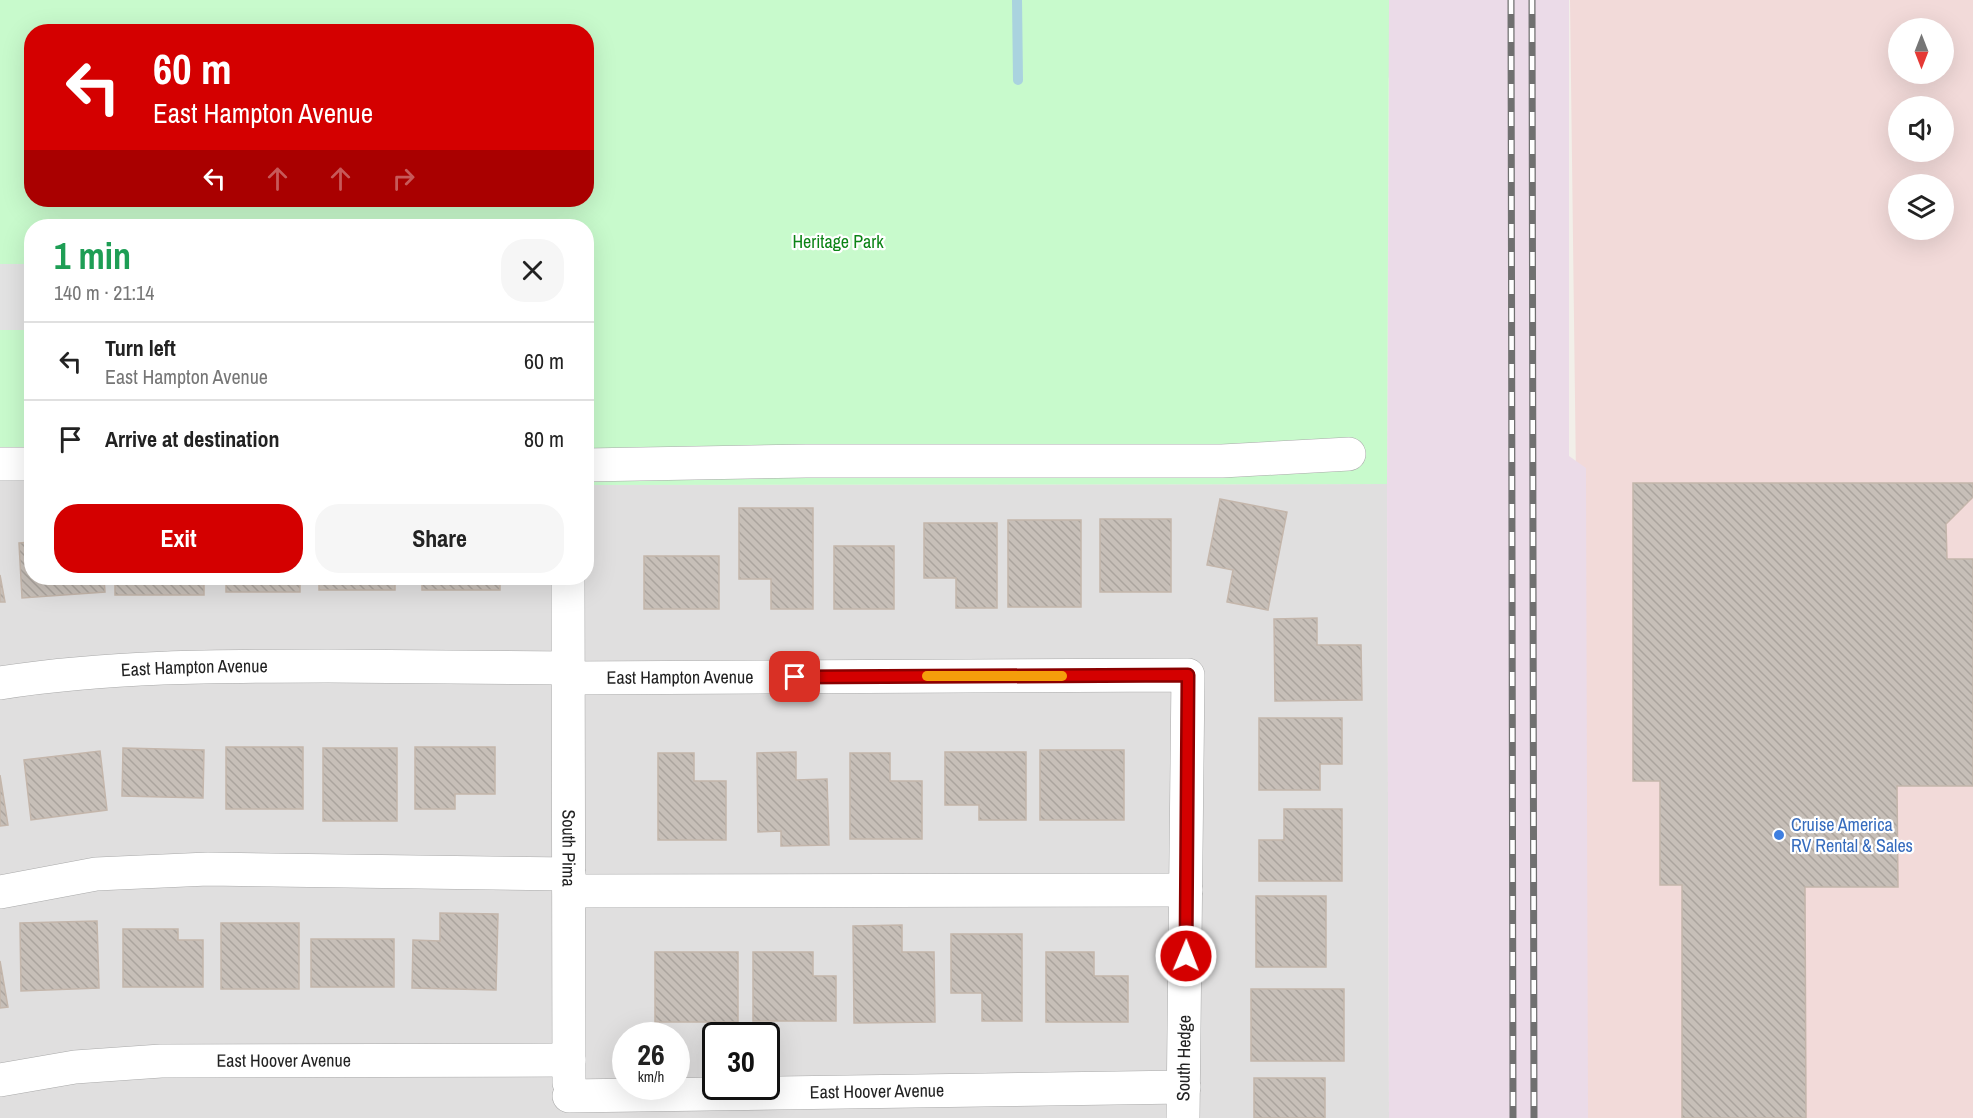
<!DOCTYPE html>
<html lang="en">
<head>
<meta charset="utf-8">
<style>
	:root { --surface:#fff; --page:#f6f6f6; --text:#222; --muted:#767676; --line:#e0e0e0; --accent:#d40000 }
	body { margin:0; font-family:"Archivo Narrow",sans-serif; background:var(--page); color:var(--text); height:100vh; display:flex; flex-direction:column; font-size:22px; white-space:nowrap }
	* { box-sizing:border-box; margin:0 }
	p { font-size:20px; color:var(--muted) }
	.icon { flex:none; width:33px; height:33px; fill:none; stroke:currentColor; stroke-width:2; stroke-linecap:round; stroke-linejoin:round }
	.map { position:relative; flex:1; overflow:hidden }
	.panel { position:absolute; left:24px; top:219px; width:570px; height:366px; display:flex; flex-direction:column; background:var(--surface); border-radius:24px; box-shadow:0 6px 24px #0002 }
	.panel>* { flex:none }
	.top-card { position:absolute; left:24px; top:24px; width:570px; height:183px; border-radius:24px; box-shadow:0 6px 24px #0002; background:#d40000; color:#fff; overflow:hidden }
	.needle { width:39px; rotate:180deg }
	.controls { position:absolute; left:1888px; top:18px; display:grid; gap:12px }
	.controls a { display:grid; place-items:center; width:66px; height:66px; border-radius:50%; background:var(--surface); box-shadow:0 6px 24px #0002; font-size:30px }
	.speed { position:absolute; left:612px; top:1022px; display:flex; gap:12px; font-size:30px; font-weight:700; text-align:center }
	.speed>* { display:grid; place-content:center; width:78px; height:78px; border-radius:50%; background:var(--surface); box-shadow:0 6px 24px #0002; line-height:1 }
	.speed small { font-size:15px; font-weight:400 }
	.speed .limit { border:3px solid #111; border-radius:9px; background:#fff; color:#111 }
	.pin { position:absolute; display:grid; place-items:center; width:51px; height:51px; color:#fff; margin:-26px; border-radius:12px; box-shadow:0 3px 9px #0006 }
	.me { position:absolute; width:66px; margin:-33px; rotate:1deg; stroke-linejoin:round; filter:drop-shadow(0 0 4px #0008) }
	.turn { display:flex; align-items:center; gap:21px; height:126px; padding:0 30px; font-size:27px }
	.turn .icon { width:78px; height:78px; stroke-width:2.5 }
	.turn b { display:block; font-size:42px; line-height:51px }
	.lanes { display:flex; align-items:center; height:57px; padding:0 30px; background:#0003; justify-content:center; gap:30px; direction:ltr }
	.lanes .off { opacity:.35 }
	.round { display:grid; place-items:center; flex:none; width:63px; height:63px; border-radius:24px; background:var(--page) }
	.summary { display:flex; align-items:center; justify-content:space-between; height:102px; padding:0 30px }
	h1 { font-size:36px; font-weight:700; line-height:45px; color:#1e9e55 }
	.button { display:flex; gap:12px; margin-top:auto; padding:12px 30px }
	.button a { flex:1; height:69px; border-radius:24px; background:var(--accent); color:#fff; font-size:24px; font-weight:700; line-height:69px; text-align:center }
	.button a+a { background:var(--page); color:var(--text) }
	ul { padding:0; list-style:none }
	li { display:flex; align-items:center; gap:18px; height:78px; padding:0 30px; border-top:2px solid var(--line) }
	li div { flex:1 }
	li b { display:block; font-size:22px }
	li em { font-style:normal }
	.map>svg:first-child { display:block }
	.residential { fill:#e0dfdf; fill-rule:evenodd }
	.commercial { fill:#f2dad9; fill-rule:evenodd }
	.industrial { fill:#ebdbe8 }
	.park { fill:#c8facc; fill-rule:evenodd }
	.parking { fill:#e2e2e2 }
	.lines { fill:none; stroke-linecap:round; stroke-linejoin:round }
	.stream { stroke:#aad3df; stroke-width:10 }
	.building { fill:url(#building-back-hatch); stroke:#c4b6ab; stroke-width:1.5 }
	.minor-casing { stroke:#a9a9a9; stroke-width:34 }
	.minor { stroke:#fff; stroke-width:33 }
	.rail-casing { stroke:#707070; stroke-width:7 }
	.rail { stroke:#fff; stroke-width:4.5; stroke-dasharray:14; stroke-linecap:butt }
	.route-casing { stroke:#8a0000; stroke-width:15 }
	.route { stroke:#d40000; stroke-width:10 }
	.slow { stroke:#f59e0b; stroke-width:10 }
	.shop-dot { fill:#3f7fe0; stroke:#fff; stroke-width:2 }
	.labels { text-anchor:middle; stroke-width:4.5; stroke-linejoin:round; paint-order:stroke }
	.park-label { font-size:18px; fill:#0c8416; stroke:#fff }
	.street-label { font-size:18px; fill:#222; stroke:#fff }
	.shop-label { font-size:18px; fill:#366cbe; stroke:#fff; text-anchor:start }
</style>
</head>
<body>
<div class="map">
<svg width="1973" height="1118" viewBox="0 0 1973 1118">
	<defs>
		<pattern id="building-back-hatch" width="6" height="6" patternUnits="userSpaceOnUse" patternTransform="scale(1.5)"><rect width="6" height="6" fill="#c7bfb8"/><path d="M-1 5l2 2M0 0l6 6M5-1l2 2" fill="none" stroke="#aba49e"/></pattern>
	</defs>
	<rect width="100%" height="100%" fill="#f2efe9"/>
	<path class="residential" d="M 0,480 L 31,480 L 32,578 L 586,578 L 587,485 L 1387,484 L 1389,1118 L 0,1118 ZM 626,1035 L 676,1035 L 676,1086 L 626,1086 ZM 716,1035 L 766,1035 L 766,1086 L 716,1086 Z"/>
	<path class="commercial" d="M 1570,0 L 1973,0 L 1973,1118 L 1584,1118 ZM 1899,28 L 1944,28 L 1944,74 L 1899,74 ZM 1899,106 L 1944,106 L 1944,152 L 1899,152 ZM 1899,184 L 1944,184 L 1944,230 L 1899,230 Z"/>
	<path class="industrial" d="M 1299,0 L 1569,0 L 1569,456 L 1586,468 L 1588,1118 L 1389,1118 L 1387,484 L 1389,78 Z"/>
	<path class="park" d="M 0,0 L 1389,0 L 1387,484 L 587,485 L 586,226 L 32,226 L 31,480 L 0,480 ZM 32,32 L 586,32 L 586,200 L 32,200 Z"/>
	<path class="parking" d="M 0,264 L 31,264 L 31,330 L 0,330 Z"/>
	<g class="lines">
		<path class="stream" d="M 1017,0 L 1018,80"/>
	</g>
	<path class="building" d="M 1633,483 L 1973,483 L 1973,497 L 1946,524 L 1947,559 L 1973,559 L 1973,786 L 1897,786 L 1898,887 L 1805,887 L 1806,1118 L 1682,1118 L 1682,885 L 1660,885 L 1660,781 L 1633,781 Z
		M 1220,499 L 1287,512 L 1268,610 L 1227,602 L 1233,570 L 1207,565 Z
		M 739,508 L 813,508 L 813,609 L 771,609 L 771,579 L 739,579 Z
		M 1100,519 L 1171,519 L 1171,592 L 1100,592 Z
		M 1008,520 L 1081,520 L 1081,607 L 1008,607 Z
		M 924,523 L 997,523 L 997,608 L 956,608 L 956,578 L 924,578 Z
		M 32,542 L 32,578 L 104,578 L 105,592 L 22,598 L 19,543 Z
		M 834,546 L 894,546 L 894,609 L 834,609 Z
		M 644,556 L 719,556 L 719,609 L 644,609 Z
		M 0,575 L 5,602 L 0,602 Z
		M 115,578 L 204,578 L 204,595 L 115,595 Z
		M 226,578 L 300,578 L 300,592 L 226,592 Z
		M 319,578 L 395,578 L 395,590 L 319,590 Z
		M 422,578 L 500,578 L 500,590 L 422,590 Z
		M 1317,618 L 1317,645 L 1361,645 L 1362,700 L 1275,701 L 1274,619 Z
		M 1259,718 L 1342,718 L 1342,764 L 1320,764 L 1320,790 L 1259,790 Z
		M 226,747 L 303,747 L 303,809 L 226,809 Z
		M 415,747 L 495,747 L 495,794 L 455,794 L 455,809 L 415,809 Z
		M 123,748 L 204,750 L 203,798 L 122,796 Z
		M 323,748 L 397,748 L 397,821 L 323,821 Z
		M 1040,750 L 1124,750 L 1124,820 L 1040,820 Z
		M 100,751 L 107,810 L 31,820 L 24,760 Z
		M 796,752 L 796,780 L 827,779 L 829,845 L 781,846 L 781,831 L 758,832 L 757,753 Z
		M 945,752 L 1026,752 L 1026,820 L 979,820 L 979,805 L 945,805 Z
		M 658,753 L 694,753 L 694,781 L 726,781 L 726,840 L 658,840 Z
		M 850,753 L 890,753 L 890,781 L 922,781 L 922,839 L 850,839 Z
		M 0,775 L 8,825 L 0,826 Z
		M 1284,809 L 1342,809 L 1342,881 L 1259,881 L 1259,840 L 1284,840 Z
		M 1256,896 L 1326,896 L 1326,967 L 1256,967 Z
		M 440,913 L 498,914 L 496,990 L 412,988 L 413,940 L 440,941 Z
		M 97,921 L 99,988 L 21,991 L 20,923 Z
		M 221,923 L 299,923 L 299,989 L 221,989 Z
		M 902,925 L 902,952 L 934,952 L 935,1022 L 854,1023 L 853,926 Z
		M 123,929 L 178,929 L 178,940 L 203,940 L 203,987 L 123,987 Z
		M 951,934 L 1022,934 L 1022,1021 L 982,1021 L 982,993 L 951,993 Z
		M 311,939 L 394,939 L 394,987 L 311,987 Z
		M 655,952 L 738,952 L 738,1022 L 655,1022 Z
		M 753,952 L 813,952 L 813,976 L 836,976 L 836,1021 L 753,1021 Z
		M 1046,952 L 1094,952 L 1094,976 L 1128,976 L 1128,1022 L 1046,1022 Z
		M 0,961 L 8,1007 L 0,1008 Z
		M 1251,989 L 1344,989 L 1344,1061 L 1251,1061 Z
		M 1254,1078 L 1325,1078 L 1325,1118 L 1254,1118 Z"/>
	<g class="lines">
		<defs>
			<g id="minor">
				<path d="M 0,464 L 32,464"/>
				<path d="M 586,465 L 806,461 L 1222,461 L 1349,454"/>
				<path id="s1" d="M 568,578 L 569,1083"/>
				<path id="s2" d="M 569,678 L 1188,675 L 1183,1118"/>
				<path id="s3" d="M 0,683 C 108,666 218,666 328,666 C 408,667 489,667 569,668"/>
				<path d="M 569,891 L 1186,890"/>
				<path d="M 0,892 L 96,874 L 208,869 L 569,874"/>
				<path id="s4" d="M 0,1080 L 75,1067 L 161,1061 L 569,1060"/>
				<path id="s5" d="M 569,1096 L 1184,1087"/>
			</g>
		</defs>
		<use href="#minor" class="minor-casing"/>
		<use href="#minor" class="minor"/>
		<defs>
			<path id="rail" d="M 1511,0 L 1513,1118
				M 1532,0 L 1534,1118"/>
		</defs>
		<use href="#rail" class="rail-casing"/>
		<use href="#rail" class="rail"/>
	</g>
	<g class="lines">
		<defs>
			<path id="route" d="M 795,677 L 1188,675 L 1186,956"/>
		</defs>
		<use href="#route" class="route-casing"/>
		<use href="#route" class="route"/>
		<path class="slow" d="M 927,676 L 1062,676"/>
	</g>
	<circle class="shop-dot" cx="1779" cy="835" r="6"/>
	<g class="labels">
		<g class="park-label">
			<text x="838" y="248">Heritage Park</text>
		</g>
		<g class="street-label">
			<text dy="6" stroke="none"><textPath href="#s3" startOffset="195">East Hampton Avenue</textPath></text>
			<text dy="6" stroke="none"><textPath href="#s2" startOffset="111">East Hampton Avenue</textPath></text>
			<text dy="6" stroke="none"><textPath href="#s1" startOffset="270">South Pima</textPath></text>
			<text transform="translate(1184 1058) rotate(-89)" y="6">South Hedge</text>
			<text dy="6" stroke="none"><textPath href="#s4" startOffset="285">East Hoover Avenue</textPath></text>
			<text dy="6" stroke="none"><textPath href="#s5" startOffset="308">East Hoover Avenue</textPath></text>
		</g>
		<g class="shop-label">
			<text x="1791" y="831">Cruise America<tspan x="1791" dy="21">RV Rental &amp; Sales</tspan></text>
		</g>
	</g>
</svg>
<div class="controls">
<a><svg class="needle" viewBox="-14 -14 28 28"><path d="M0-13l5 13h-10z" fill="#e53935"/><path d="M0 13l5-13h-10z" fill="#767676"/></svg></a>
<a><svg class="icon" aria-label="sound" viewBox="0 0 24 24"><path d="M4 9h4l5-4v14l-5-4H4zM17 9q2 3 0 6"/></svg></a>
<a><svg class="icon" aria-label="layers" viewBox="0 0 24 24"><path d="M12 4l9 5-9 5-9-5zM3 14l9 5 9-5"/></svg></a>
</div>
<div class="speed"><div>26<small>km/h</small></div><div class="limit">30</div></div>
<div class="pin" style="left:795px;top:677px;background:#d93025"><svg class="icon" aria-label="arrive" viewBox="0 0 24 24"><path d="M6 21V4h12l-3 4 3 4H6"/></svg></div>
<svg class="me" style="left:1186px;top:956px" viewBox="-20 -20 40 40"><circle r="17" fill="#d40000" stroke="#fff" stroke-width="3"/><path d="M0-11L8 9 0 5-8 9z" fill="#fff"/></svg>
<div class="top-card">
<div class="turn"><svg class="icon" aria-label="left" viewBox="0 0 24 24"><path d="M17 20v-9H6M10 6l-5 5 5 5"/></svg><div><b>60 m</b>East Hampton Avenue</div></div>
<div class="lanes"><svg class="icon" aria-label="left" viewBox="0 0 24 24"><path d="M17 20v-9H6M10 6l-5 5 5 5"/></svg><svg class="icon off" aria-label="ahead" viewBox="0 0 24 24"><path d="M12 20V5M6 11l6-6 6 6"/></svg><svg class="icon off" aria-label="ahead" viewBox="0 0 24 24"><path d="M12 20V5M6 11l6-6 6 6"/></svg><svg class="icon off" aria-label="right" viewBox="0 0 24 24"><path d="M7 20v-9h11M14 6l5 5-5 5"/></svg></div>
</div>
<section class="panel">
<div class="summary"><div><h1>1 min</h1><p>140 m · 21:14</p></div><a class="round"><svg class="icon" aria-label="close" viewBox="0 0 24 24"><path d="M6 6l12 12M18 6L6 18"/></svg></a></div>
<ul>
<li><svg class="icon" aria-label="left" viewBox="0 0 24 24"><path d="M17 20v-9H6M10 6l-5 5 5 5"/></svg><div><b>Turn left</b><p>East Hampton Avenue</p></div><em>60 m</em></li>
<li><svg class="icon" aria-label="arrive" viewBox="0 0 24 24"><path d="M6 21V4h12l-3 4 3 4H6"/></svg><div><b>Arrive at destination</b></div><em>80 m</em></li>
</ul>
<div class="button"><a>Exit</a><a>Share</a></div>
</section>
</div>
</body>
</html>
